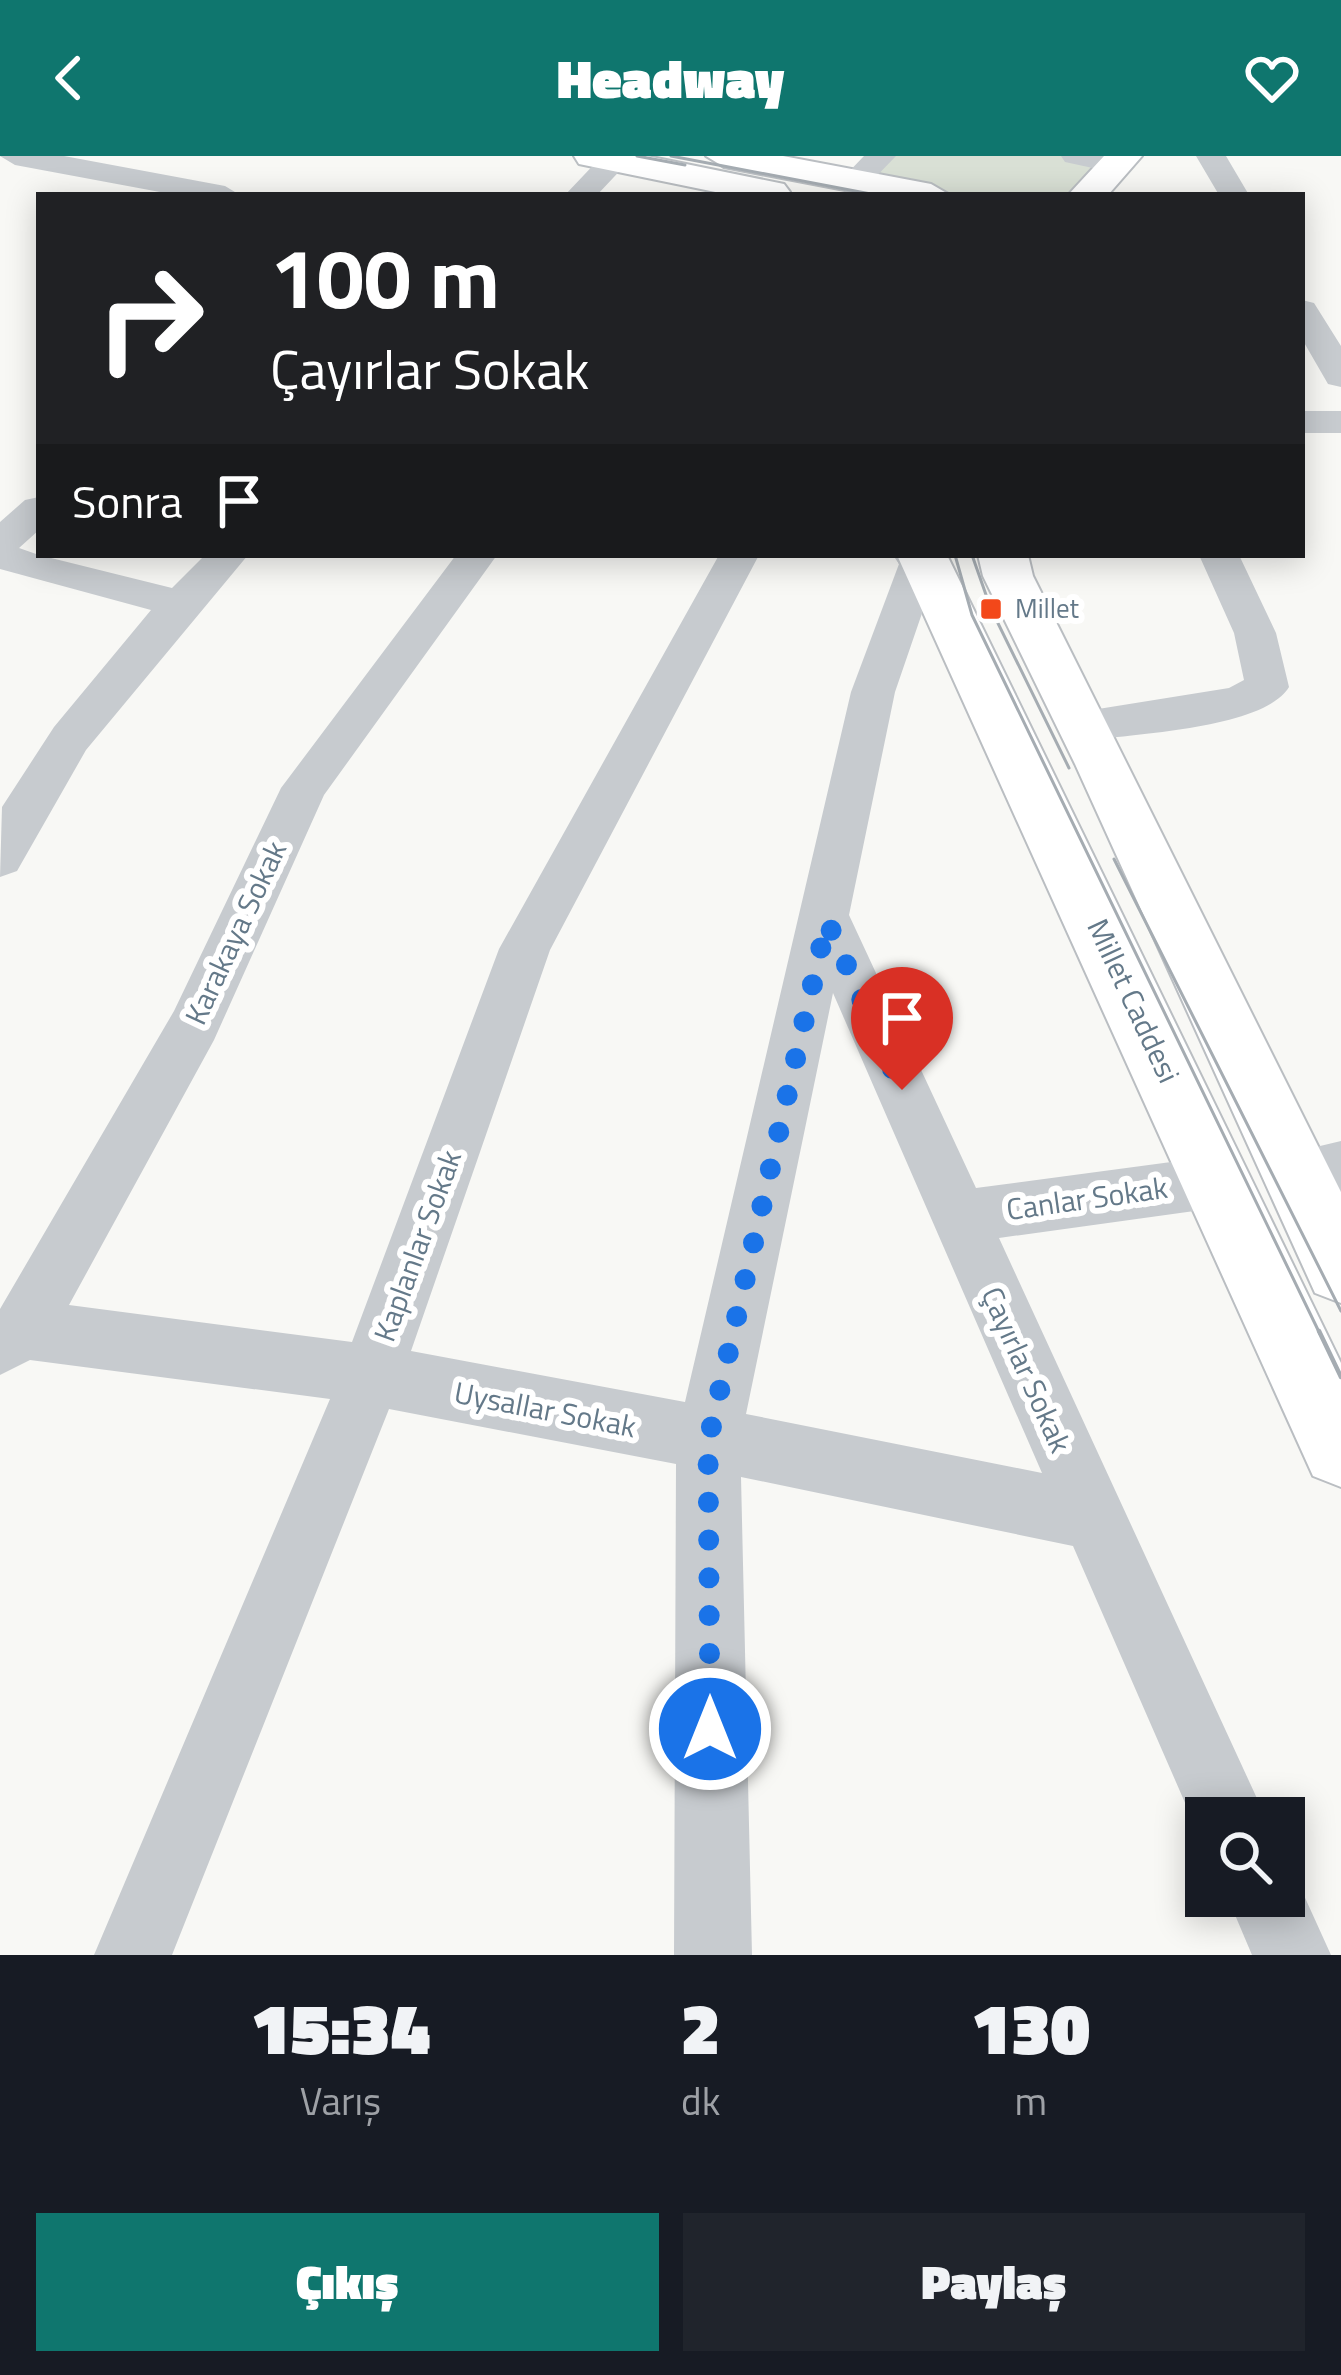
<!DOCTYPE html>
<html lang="tr">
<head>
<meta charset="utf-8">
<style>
	:root { --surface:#171b24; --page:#20242c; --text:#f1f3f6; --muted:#9ea1a6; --accent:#0f766e }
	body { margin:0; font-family:"Titillium Web",sans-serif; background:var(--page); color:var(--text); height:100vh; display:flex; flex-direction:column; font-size:45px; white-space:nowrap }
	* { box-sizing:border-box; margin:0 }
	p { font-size:39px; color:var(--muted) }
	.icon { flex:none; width:66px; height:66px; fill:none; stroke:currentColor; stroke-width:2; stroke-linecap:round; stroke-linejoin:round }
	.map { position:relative; height:1799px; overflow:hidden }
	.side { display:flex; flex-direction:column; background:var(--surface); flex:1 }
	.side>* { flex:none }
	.top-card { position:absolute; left:36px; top:36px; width:1269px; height:366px; border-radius:0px; box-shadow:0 6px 30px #0003; background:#202124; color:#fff; overflow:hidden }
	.tools { position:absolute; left:1185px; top:1641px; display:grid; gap:24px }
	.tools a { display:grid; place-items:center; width:120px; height:120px; border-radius:0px; background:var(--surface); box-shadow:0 6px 30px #0003; font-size:60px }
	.pin { position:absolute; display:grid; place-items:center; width:102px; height:102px; color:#fff; margin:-123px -51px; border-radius:50% 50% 50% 0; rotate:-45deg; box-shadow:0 0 12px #0007 }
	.pin .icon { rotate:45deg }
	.me { position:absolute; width:132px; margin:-66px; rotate:0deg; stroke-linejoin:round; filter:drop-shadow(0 0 9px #0008) }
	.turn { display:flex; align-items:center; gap:42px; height:252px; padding:0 36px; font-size:54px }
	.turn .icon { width:156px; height:156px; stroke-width:2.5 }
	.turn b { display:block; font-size:84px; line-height:102px }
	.then { display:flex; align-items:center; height:114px; padding:0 36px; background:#0003; gap:24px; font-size:45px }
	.eta { display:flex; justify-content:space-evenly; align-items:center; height:204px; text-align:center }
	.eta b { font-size:72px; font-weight:800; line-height:84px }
	.cta { display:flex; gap:24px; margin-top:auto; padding:24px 36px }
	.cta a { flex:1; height:138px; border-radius:0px; background:var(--accent); color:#fff; font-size:48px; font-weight:800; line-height:138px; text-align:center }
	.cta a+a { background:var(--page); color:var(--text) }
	header { display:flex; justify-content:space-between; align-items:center; height:156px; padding:0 36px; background:var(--accent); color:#fff; font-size:54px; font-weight:800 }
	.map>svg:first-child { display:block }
	.green { fill:#d9e0d5 }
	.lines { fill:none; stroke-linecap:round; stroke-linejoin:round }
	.major-casing { stroke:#babec2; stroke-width:4 }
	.minor { fill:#c7cbcf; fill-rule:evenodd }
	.major { fill:#fff; fill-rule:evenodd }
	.tram-far1 { stroke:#a5acb2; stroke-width:3 }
	.tram { stroke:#a5acb2; stroke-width:4.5 }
	.route { stroke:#1a73e8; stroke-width:21; stroke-dasharray:0 37.8 }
	.poi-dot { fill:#f3481a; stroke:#fff; stroke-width:4.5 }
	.labels { text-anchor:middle; stroke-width:12; stroke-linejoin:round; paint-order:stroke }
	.far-poi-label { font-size:27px; fill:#647989; stroke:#fff; text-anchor:start }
	.street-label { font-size:30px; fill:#647989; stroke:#fff }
</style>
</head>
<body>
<header><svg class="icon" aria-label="back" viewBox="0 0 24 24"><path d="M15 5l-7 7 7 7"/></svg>Headway<svg class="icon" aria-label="heart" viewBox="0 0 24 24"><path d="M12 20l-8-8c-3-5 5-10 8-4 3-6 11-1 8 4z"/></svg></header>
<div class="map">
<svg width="1341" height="1799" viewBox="0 0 1341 1799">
	<rect width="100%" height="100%" fill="#f8f8f5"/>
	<path class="green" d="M 881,0 L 1076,0 L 1116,8 L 1087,39 L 930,39 L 856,25 Z"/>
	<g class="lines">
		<defs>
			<path id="major" d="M 574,0 L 647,0 L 784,28 L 790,36 L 730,39 L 579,8 Z
				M 706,0 L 783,0 L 931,28 L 950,39 L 871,39 L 724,11 Z
				M 1104,0 L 1142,0 L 1108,39 L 1068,39 Z
				M 897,399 L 947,399 L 1341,1207 L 1341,1331 L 1313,1320 Z
				M 978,399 L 1028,399 L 1033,420 L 1341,1036 L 1341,1147 L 1315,1137 L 1075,608 L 983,420 Z"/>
		</defs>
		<use href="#major" class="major-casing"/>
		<path class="minor" d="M 0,0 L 64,0 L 225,30 L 240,39 L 176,39 L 15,9 Z
			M 602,0 L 630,4 L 597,39 L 565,39 Z
			M 864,0 L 896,0 L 866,31 L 844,31 L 840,25 Z
			M 1061,0 L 1120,0 L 1131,8 L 1116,17 L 1065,6 Z
			M 1196,0 L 1226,0 L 1249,39 L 1219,39 Z
			M 1302,144 L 1314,147 L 1341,190 L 1341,231 L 1328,228 L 1302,183 Z
			M 1302,255 L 1341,255 L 1341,277 L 1302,277 Z
			M 39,341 L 39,374 L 19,392 L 39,399 L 172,432 L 205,399 L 248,399 L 86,594 L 17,715 L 0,721 L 2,651 L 54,571 L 151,454 L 0,413 L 0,366 L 25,344 Z
			M 456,399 L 497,399 L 324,639 L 214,884 L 69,1149 L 352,1186 L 499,793 L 719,399 L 759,399 L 550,794 L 411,1195 L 685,1246 L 851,536 L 899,408 L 893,399 L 942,399 L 895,536 L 849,759 L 976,1032 L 1216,1000 L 1236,1008 L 1245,1026 L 1236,1044 L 1216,1052 L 999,1082 L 1266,1662 L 1206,1662 L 1203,1688 L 1073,1390 L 741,1321 L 752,1799 L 674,1799 L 676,1308 L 389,1253 L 172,1799 L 94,1799 L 330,1243 L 30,1204 L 0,1219 L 0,1153 L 174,855 L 281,632 ZM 833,837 L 1042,1317 L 746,1258 Z
			M 1199,399 L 1239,399 L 1276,477 L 1289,531 C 1264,573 1131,578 1083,585 L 1067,580 L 1060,569 L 1067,558 L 1229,532 L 1244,524 L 1234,477 Z
			M 1341,985 L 1341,1035 L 1294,1045 L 1274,1037 L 1265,1019 L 1274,1001 Z
			M 1284,1710 L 1292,1713 L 1331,1799 L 1252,1799 L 1227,1740 L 1284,1740 Z"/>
		<use href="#major" class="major"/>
		<path class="tram-far1" d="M 637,0 L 685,9
			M 671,0 L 876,39
			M 955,399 L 972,459 L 1320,1178
			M 972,399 L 991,453 L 1069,612
			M 1114,703 L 1341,1155"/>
		<path class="tram" d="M 1319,1175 L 1341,1221"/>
	</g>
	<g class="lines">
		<path class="route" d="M 710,1573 L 708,1286 L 827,765 L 902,934"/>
	</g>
	<rect class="poi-dot" x="979" y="441" width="24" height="24" rx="6"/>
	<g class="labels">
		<g class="far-poi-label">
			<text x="1015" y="462">Millet</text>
		</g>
		<g class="street-label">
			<text transform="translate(236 777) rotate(-65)" y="10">Karakaya Sokak</text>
			<text transform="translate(1133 845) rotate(65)" y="10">Millet Caddesi</text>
			<text transform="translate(1087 1043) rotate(-8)" y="10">Canlar Sokak</text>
			<text transform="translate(418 1090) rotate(-70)" y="10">Kaplanlar Sokak</text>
			<text transform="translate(1026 1214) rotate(66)" y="10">Çayırlar Sokak</text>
			<text transform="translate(545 1254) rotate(11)" y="10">Uysallar Sokak</text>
		</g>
	</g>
</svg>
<div class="tools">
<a><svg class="icon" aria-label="search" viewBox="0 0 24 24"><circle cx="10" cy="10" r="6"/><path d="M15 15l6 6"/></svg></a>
</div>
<div class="pin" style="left:902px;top:934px;background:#d93025"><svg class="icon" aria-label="arrive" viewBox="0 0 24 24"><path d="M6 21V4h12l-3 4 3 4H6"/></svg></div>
<svg class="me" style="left:710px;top:1573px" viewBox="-20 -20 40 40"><circle r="17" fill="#1a73e8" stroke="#fff" stroke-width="3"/><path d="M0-11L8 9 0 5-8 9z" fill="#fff"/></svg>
<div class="top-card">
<div class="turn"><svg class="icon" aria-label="right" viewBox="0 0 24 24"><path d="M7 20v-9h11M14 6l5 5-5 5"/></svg><div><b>100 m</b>Çayırlar Sokak</div></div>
<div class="then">Sonra<svg class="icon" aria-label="arrive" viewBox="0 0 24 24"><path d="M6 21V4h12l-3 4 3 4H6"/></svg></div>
</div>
</div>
<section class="side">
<div class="eta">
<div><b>15:34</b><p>Varış</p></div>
<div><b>2</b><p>dk</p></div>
<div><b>130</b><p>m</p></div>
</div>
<div class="cta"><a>Çıkış</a><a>Paylaş</a></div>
</section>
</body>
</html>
